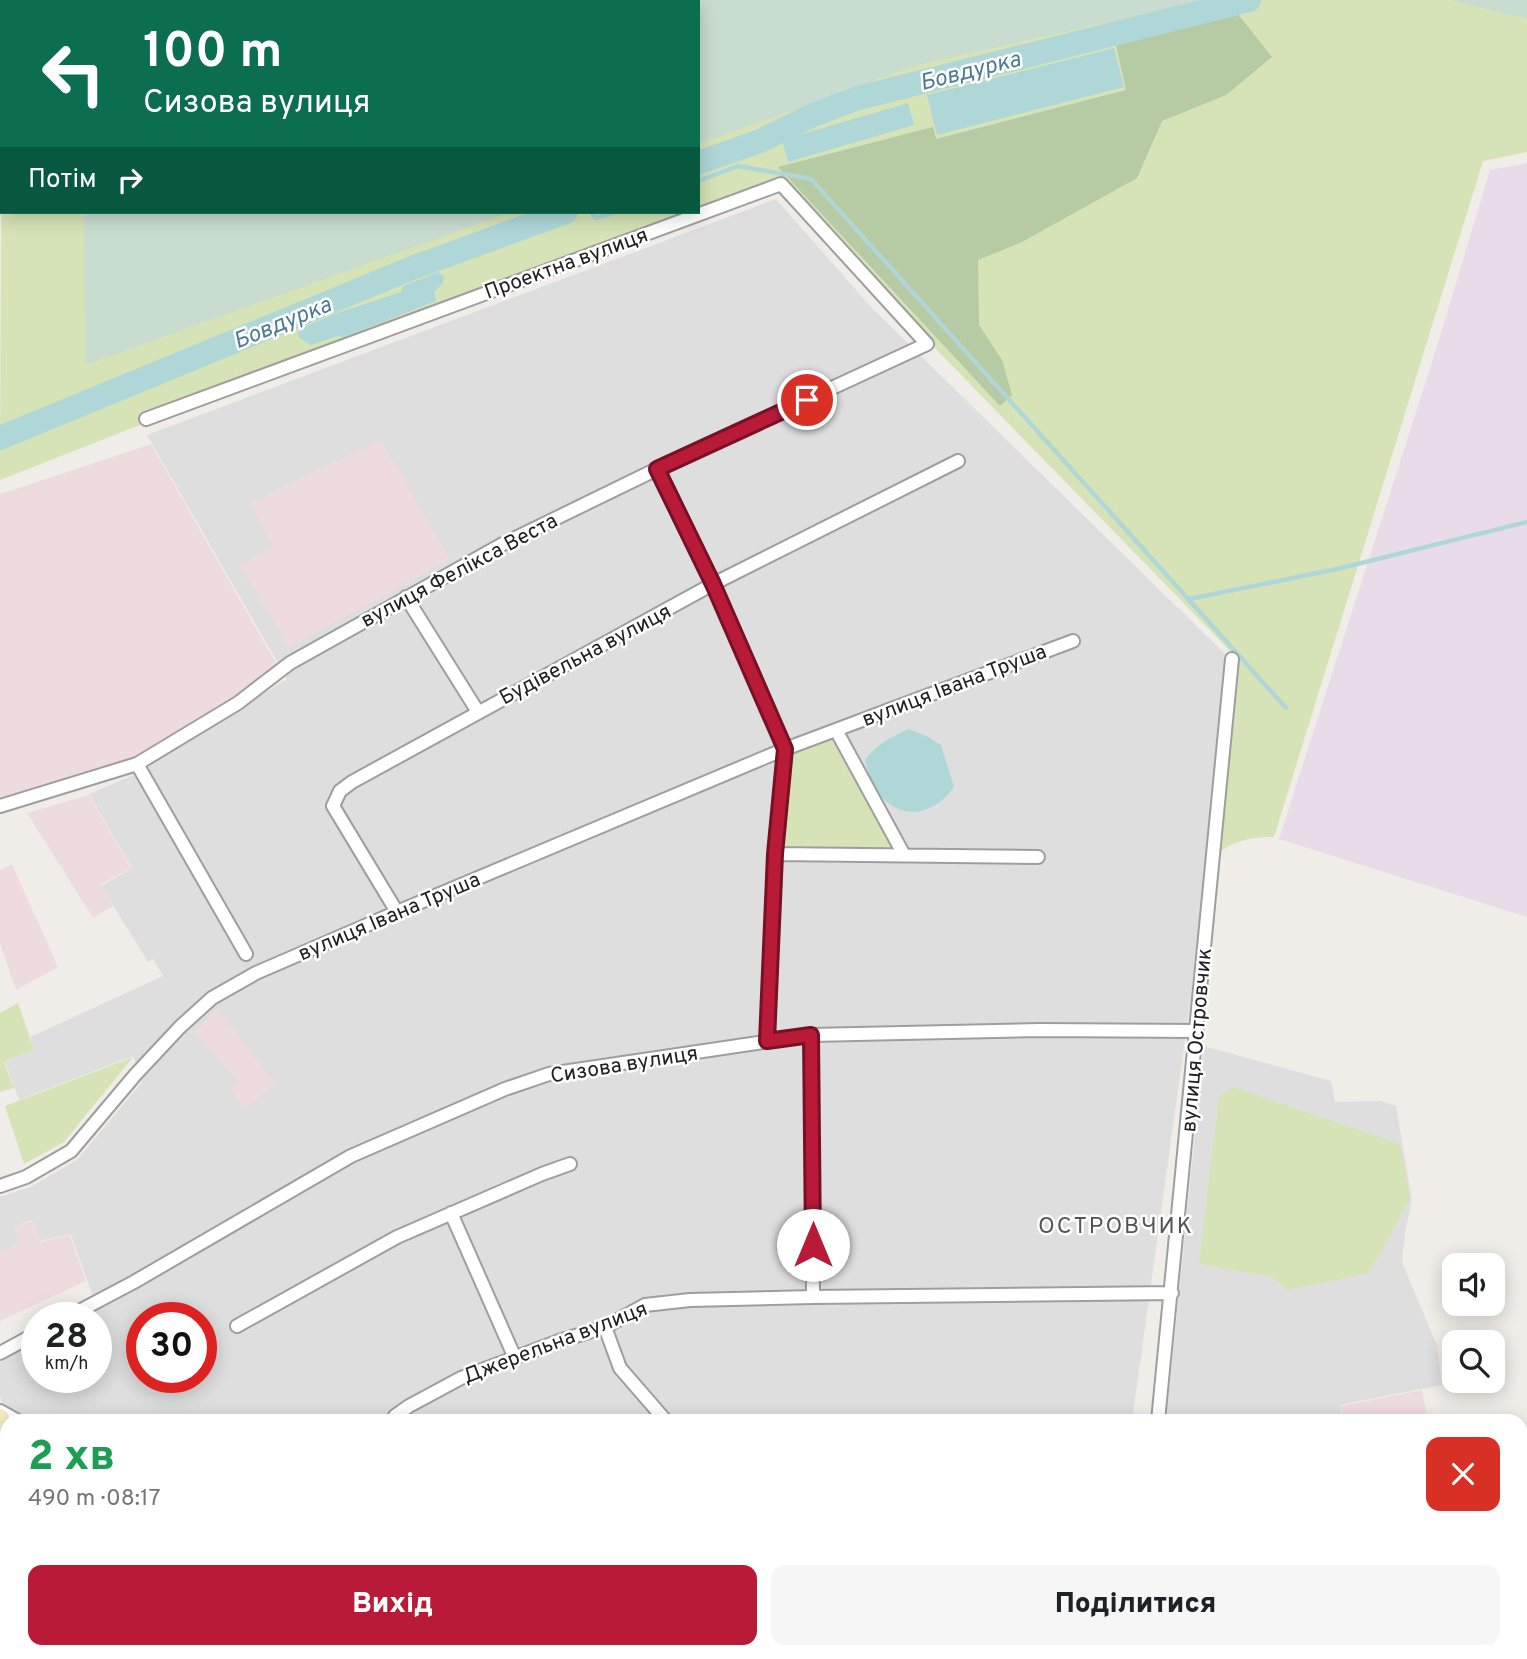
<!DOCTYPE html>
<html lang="uk">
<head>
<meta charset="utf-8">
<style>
	:root { --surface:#fff; --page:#f6f6f6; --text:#202124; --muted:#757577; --accent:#b91a38 }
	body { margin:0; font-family:Overpass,sans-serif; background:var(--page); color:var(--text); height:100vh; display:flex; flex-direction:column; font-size:26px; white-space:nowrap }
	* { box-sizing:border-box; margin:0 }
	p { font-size:23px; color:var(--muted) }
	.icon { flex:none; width:38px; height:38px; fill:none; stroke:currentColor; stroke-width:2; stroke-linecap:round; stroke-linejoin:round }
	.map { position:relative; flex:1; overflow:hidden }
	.side { position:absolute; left:0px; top:1414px; width:1528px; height:245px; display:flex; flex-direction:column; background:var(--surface); border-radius:21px 21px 0 0; box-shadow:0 4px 18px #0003 }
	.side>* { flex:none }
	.top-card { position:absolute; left:0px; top:0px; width:700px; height:214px; box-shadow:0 4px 18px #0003; background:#0b6e4f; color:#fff; overflow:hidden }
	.buttons { position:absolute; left:1442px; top:1253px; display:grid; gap:14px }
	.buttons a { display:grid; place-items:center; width:63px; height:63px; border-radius:14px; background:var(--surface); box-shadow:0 4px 18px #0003; font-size:35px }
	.speed { position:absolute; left:21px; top:1302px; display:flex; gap:14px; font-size:35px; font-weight:700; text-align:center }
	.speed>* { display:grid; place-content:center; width:91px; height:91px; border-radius:50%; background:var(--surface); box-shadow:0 4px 18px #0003; line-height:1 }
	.speed small { font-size:18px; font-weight:400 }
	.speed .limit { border:10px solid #d22; background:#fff; color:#111 }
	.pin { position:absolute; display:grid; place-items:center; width:60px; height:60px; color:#fff; margin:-30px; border:4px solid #fff; border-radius:50%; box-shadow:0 2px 7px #0007 }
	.me { position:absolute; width:77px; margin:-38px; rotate:0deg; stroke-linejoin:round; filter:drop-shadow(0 0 5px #0008) }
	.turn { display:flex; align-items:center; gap:24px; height:147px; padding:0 28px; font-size:32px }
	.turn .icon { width:91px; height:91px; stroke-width:2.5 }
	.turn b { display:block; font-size:49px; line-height:60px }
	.then { display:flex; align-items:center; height:66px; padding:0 28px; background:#0003; gap:14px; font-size:26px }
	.round { display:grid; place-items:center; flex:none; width:74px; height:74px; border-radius:14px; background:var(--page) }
	.head { display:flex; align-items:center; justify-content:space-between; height:119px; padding:0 28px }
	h1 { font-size:42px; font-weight:800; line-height:52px; color:#1e9e55 }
	.action { display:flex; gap:14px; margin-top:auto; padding:14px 28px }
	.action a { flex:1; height:80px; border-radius:14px; background:var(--accent); color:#fff; font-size:28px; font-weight:800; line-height:80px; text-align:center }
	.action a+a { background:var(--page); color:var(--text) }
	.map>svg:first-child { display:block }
	.residential { fill:#dfdede; fill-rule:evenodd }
	.commercial { fill:#eedbde }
	.industrial { fill:#e8dce8 }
	.education { fill:#fcf8e7 }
	.religious { fill:#cfcfcf }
	.grass { fill:#d5e3b6 }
	.forest { fill:#b6caa3 }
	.wetland { fill:#c8dccf }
	.parking { fill:#ddd }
	.water { fill:#afd7d8 }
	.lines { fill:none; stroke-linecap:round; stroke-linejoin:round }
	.stream { stroke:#afd7d8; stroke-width:4.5 }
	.river { stroke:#afd7d8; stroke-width:24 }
	.street-casing { stroke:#9e9e9e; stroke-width:16 }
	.secondary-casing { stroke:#6d6613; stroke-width:21 }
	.street { stroke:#fff; stroke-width:12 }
	.secondary { stroke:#f3ecc5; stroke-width:18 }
	.route-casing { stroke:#781124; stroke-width:18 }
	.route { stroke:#b91a38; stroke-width:12 }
	.labels { text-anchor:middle; stroke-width:5; stroke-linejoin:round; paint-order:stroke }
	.street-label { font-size:21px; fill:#212121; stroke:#fff }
	.water-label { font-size:23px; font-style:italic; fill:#4e7b90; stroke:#fff }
	.neighbourhood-label { font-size:23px; letter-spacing:2px; fill:#545454; stroke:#fff }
</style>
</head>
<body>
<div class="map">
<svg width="1527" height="1659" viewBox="0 0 1527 1659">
	<rect width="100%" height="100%" fill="#f0ede9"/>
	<path class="residential" d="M 776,199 L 872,308 L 1227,656 L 1204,903 L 1132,1421 L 8,1421 L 0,1396 L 0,1362 L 37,1342 L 37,1377 L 96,1377 L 96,1318 L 81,1318 L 97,1309 L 71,1234 L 40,1241 L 32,1220 L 14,1227 L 20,1244 L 0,1251 L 0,1197 L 30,1187 L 77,1160 L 142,1082 L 133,1056 L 19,1100 L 5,1062 L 34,1050 L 30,1037 L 163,976 L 153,959 L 148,962 L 101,886 L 132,868 L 89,794 L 131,776 L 287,679 L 147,435 ZM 142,1318 L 201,1318 L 201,1377 L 142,1377 Z
		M 1204,1046 L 1331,1081 L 1335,1102 L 1381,1101 L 1396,1106 L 1412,1200 L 1405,1233 L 1402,1262 L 1437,1346 L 1442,1385 L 1340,1405 L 1343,1421 L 1166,1421 Z
		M 0,1432 L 7,1453 L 7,1652 L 74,1652 L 77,1659 L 0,1659 Z
		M 85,1652 L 431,1652 L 395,1659 L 87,1659 Z
		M 790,1652 L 1158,1652 L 1159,1659 L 756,1659 Z"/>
	<path class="commercial" d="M 381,441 L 450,559 L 289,647 L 240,566 L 273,546 L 250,504 L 331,463 Z
		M 151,444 L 277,665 L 234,698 L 134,757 L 0,800 L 0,494 Z
		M 89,795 L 131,868 L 100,885 L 113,906 L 93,918 L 27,813 Z
		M 12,864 L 58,967 L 16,990 L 0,943 L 0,870 Z
		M 217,1008 L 275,1084 L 243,1110 L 231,1089 L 240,1082 L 195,1032 Z
		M 33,1221 L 40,1242 L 70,1235 L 86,1281 L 0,1321 L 0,1251 L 20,1244 L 14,1227 Z
		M 1422,1390 L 1428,1421 L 1344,1421 L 1341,1406 Z
		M 7,1551 L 7,1652 L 58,1652 L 60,1659 L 0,1659 L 0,1554 Z
		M 432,1652 L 614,1652 L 615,1659 L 405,1659 Z"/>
	<path class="industrial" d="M 1527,163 L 1527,917 L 1279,839 L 1434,356 L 1490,170 Z"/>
	<path class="education" d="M 1170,1652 L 1476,1652 L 1478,1659 L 1171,1659 Z"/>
	<path class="religious" d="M 1527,1530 L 1527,1651 L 1521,1652 L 1521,1531 Z"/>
	<path class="grass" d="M 16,0 L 1527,0 L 1527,152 L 1483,161 L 1274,837 C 1255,837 1231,840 1217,855 L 1237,658 L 930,343 L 781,181 L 698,210 L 698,2 L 12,2 Z
		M 2,8 L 2,212 L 695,212 L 140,413 L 145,423 L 0,480 Z
		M 834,734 L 898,852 L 780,850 L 789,751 Z
		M 18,1003 L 34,1050 L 4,1062 L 14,1088 L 0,1092 L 0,1013 Z
		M 133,1057 L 64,1142 L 24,1164 L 5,1106 Z
		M 1233,1087 L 1400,1144 L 1410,1200 L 1369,1273 L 1288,1290 L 1273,1277 L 1199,1264 L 1219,1096 Z"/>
	<path class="forest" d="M 25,0 L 488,0 L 489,2 L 22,2 Z
		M 1237,13 L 1272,57 L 1226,95 L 1162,121 L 1137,178 L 1020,243 L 978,260 L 979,325 L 1002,360 L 1012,395 L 1000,406 L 778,167 L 933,127 L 936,139 L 1126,90 L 1116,45 Z"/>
	<path class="wetland" d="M 494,0 L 1208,0 L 920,64 L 698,144 L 698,2 Z
		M 1450,0 L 1527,0 L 1527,19 Z
		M 84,212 L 511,212 L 85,365 Z"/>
	<path class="parking" d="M 655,1652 L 741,1652 L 742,1653 L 713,1659 L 620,1659 Z"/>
	<path class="water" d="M 1114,48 L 1124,87 L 937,135 L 927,95 Z
		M 908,103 L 914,125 L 788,162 L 782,140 Z
		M 438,272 L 444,277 L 442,284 L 434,292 L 436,301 L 344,337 L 338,336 L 311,345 L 298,337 L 299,329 L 337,313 L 401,292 L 403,286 Z
		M 909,729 L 928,737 L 941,745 L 954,787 C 929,822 890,820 871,781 C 868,775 867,766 865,760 C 876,745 892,736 909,729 Z"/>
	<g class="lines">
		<path class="stream" d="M 290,2 L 303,0
			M 698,181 L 738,166 L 811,179 L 1286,708
			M 591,212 L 596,218 L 615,212
			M 1189,599 L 1337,569 L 1527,522"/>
		<path class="river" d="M 698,163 L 760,141 L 813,115 L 858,98 L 1249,0
			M 0,438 L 412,268 L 566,212"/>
		<defs>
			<path id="street" d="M 4,2 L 7,0
				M 657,469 L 713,584 L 785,749 L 775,854 L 767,1041
				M 406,597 L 478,712
				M 836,730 L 904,855
				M 137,764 L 246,954
				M 0,806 L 137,764 L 238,703 L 290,663 L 501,545 L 657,469 L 927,344 L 781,184 L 146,419
				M 775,854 L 1038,857
				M 397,912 L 333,806 L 340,791 L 352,782 L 713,584 L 958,461
				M 811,1035 L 813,1297
				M 0,1186 L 26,1177 L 71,1151 L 136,1074 L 180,1027 L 212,998 L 256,973 L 397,912 L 785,749 L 1073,641
				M 451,1213 L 515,1358
				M 66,1318 L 134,1282 L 351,1156 L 505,1089 L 549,1074 L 811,1035 L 1040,1030 L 1197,1031
				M 237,1326 L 397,1237 L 542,1174 L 570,1164
				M 605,1327 L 620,1368 L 666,1421
				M 0,1353 L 37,1333
				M 0,1411 L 18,1421
				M 393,1421 L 395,1416 L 409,1406 L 461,1378 L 559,1341 L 605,1327 L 645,1305 L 690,1300 L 813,1297 L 1172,1293
				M 1158,1421 L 1232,659
				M 1158,1652 L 1159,1659"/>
			<path id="secondary" d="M 0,1418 L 7,1439
				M 1521,1505 L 1527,1504
				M 79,1652 L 81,1659
				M 756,1659 L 790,1652"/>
		</defs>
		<use href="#street" class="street-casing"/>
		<use href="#secondary" class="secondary-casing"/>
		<use href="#street" class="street"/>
		<use href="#secondary" class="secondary"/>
	</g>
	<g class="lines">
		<defs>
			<path id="route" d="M 807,400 L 657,469 L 713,584 L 785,749 L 775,854 L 767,1041 L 811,1035 L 813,1245"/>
		</defs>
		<use href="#route" class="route-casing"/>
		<use href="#route" class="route"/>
	</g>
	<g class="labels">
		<g class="street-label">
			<text transform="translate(566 263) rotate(-20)" y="7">Проектна вулиця</text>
			<text transform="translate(459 570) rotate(-28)" y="7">вулиця Фелікса Веста</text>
			<text transform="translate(585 654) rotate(-28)" y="7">Будівельна вулиця</text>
			<text transform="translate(954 685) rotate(-21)" y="7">вулиця Івана Труша</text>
			<text transform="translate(389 916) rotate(-23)" y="7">вулиця Івана Труша</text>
			<text transform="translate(1196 1040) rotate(-85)" y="7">вулиця Островчик</text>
			<text transform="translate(624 1064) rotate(-9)" y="7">Сизова вулиця</text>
			<text transform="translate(555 1342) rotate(-21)" y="7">Джерельна вулиця</text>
		</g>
		<g class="water-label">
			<text transform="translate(970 70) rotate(-14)" y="8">Бовдурка</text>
			<text transform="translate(282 322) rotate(-22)" y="8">Бовдурка</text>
		</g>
		<g class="neighbourhood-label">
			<text x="1116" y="1233">ОСТРОВЧИК</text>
		</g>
	</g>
</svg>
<div class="buttons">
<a><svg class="icon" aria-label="sound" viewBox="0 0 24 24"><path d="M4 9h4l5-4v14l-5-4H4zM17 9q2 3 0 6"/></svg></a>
<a><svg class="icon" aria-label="search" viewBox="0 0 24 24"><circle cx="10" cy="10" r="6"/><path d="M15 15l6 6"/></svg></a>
</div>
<div class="speed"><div>28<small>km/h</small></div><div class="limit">30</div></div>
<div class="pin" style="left:807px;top:400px;background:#d93025"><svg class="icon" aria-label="arrive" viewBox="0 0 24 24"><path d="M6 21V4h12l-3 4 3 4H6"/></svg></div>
<svg class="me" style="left:813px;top:1245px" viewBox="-20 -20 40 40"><circle r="19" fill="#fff"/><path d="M0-13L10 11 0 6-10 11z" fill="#b91a38"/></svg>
<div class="top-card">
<div class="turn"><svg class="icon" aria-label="left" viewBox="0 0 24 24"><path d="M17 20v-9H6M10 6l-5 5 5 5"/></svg><div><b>100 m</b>Сизова вулиця</div></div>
<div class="then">Потім<svg class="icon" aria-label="right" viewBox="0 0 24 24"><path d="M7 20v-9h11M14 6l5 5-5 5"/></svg></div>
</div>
<section class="side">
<div class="head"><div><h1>2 хв</h1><p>490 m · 08:17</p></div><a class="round" style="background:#d93025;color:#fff"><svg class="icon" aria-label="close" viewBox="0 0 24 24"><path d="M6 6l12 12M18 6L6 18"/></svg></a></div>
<div class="action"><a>Вихід</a><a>Поділитися</a></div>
</section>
</div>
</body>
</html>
